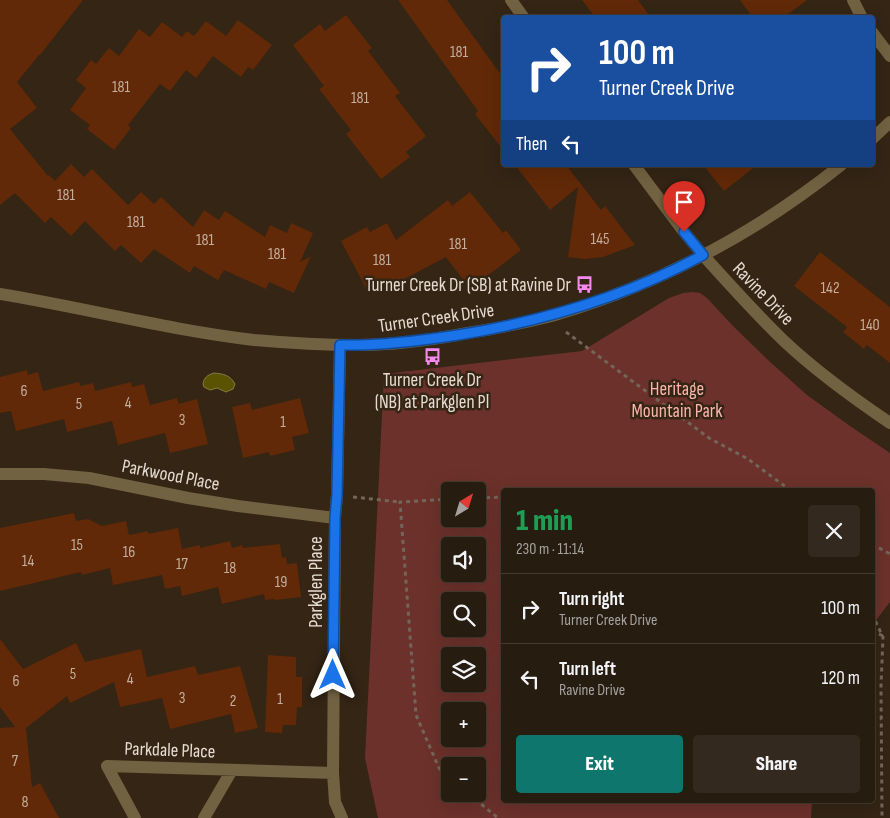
<!DOCTYPE html>
<html lang="en">
<head>
<meta charset="utf-8">
<style>
	:root { --surface:#271c10; --page:#33291e; --text:#f1f3f6; --muted:#a4a19f; --line:#433a30; --accent:#0f766e }
	body { margin:0; font-family:"Sofia Sans Condensed",sans-serif; background:var(--page); color:var(--text); height:100vh; display:flex; flex-direction:column; font-size:19px; white-space:nowrap }
	* { box-sizing:border-box; margin:0 }
	p { font-size:16px; color:var(--muted) }
	.icon { flex:none; width:28px; height:28px; fill:none; stroke:currentColor; stroke-width:2; stroke-linecap:round; stroke-linejoin:round }
	.map { position:relative; flex:1; overflow:hidden }
	.details { position:absolute; left:501px; top:488px; width:374px; height:315px; display:flex; flex-direction:column; background:var(--surface); border-radius:5px; box-shadow:0 5px 20px #0002,0 0 0 1px var(--line) }
	.details>* { flex:none }
	.banner { position:absolute; left:501px; top:15px; width:374px; height:152px; border-radius:5px; box-shadow:0 5px 20px #0002,0 0 0 1px var(--line); background:#1a4fa0; color:#fff; overflow:hidden }
	.needle { width:32px; rotate:38deg }
	.buttons { position:absolute; left:441px; top:482px; display:grid; gap:10px }
	.buttons a { display:grid; place-items:center; width:45px; height:45px; border-radius:5px; background:var(--surface); box-shadow:0 5px 20px #0002,0 0 0 1px var(--line); font-size:25px }
	.pin { position:absolute; display:grid; place-items:center; width:42px; height:42px; color:#fff; margin:-51px -21px; border-radius:50% 50% 50% 0; rotate:-45deg; box-shadow:0 0 5px #0007 }
	.pin .icon { rotate:45deg }
	.me { position:absolute; width:55px; margin:-28px; rotate:0deg; stroke-linejoin:round; filter:drop-shadow(0 0 4px #0008) }
	.turn { display:flex; align-items:center; gap:18px; height:105px; padding:0 15px; font-size:22px }
	.turn .icon { width:65px; height:65px; stroke-width:2.5 }
	.turn b { display:block; font-size:35px; line-height:42px }
	.then { display:flex; align-items:center; height:48px; padding:0 15px; background:#0003; gap:10px; font-size:19px }
	.round { display:grid; place-items:center; flex:none; width:52px; height:52px; border-radius:5px; background:var(--page) }
	.headline { display:flex; align-items:center; justify-content:space-between; height:85px; padding:0 15px }
	h1 { font-size:30px; font-weight:800; line-height:38px; color:#1e9e55 }
	.primary-button { display:flex; gap:10px; margin-top:auto; padding:10px 15px }
	.primary-button a { flex:1; height:58px; border-radius:5px; background:var(--accent); color:#fff; font-size:20px; font-weight:800; line-height:58px; text-align:center }
	.primary-button a+a { background:var(--page); color:var(--text) }
	ul { padding:0; list-style:none }
	li { display:flex; align-items:center; gap:15px; height:70px; padding:0 15px; border-top:1px solid var(--line) }
	li div { flex:1 }
	li b { display:block; font-size:19px }
	li em { font-style:normal }
	.map>svg:first-child { display:block }
	.green { fill:#6c312b; fill-rule:evenodd }
	.water { fill:#5a5402; stroke:#847c40 }
	.building { fill:#612907 }
	.lines { fill:none; stroke-linecap:round; stroke-linejoin:round }
	.path { stroke:#736658; stroke-width:3; stroke-dasharray:4 4; stroke-linecap:butt }
	.minor { stroke:#716241; stroke-width:12 }
	.tertiary { stroke:#716241; stroke-width:12 }
	.route-casing { stroke:#114b97; stroke-width:12 }
	.route { stroke:#1a73e8; stroke-width:9 }
	.labels { text-anchor:middle; stroke-width:5; stroke-linejoin:round; paint-order:stroke }
	.number-label { font-size:16px; fill:#c4ae9e }
	.poi-label { font-size:19px; fill:#e5dbd1; stroke:#342515; text-anchor:end }
	.street-label { font-size:19px; fill:#e5dbd1; stroke:#342515 }
	.park-label { font-size:19px; fill:#fdb4aa; stroke:#342515 }
</style>
</head>
<body>
<div class="map">
<svg width="890" height="818" viewBox="0 0 890 818">
	<rect width="100%" height="100%" fill="#342515"/>
	<path class="green" d="M 693,292 L 700,293 L 707,298 L 733,326 L 768,360 L 807,395 L 850,426 L 890,453 L 890,602 L 873,624 L 872,490 L 504,490 L 504,800 L 812,800 L 811,818 L 378,818 L 365,758 L 384,374 L 582,351 L 669,298 L 683,293 ZM 450,491 L 478,491 L 478,519 L 450,519 ZM 450,546 L 478,546 L 478,574 L 450,574 ZM 450,601 L 478,601 L 478,629 L 450,629 ZM 450,656 L 478,656 L 478,684 L 450,684 ZM 450,711 L 478,711 L 478,739 L 450,739 ZM 450,766 L 478,766 L 478,794 L 450,794 Z"/>
	<path class="water" d="M 214,373 C 224,374 230,375 235,384 L 233,389 L 226,392 L 217,388 L 210,390 L 204,387 L 203,384 C 204,377 208,375 214,373 Z"/>
	<path class="building" d="M 0,0 L 83,0 L 40,55 L 39,55 L 17,82 L 37,108 L 10,129 L 48,176 L 49,175 L 55,181 L 71,164 L 84,177 L 92,169 L 128,205 L 141,192 L 154,204 L 161,197 L 193,227 L 204,210 L 219,220 L 225,211 L 265,237 L 270,225 L 287,233 L 291,223 L 313,233 L 300,262 L 311,256 L 294,293 L 269,282 L 266,289 L 224,270 L 218,280 L 194,266 L 190,273 L 154,249 L 141,263 L 121,245 L 115,251 L 85,221 L 71,236 L 51,217 L 45,223 L 15,193 L 0,205 Z
		M 398,0 L 447,0 L 504,79 L 504,151 L 475,114 L 478,111 Z
		M 582,0 L 638,0 L 651,18 L 596,18 Z
		M 740,0 L 807,0 L 783,18 L 753,18 Z
		M 346,15 L 372,48 L 368,51 L 400,93 L 395,96 L 426,136 L 406,152 L 410,157 L 381,179 L 346,134 L 351,130 L 319,89 L 324,86 L 293,45 L 320,24 L 325,31 Z
		M 238,20 L 272,45 L 253,70 L 248,67 L 241,77 L 213,56 L 196,78 L 186,70 L 170,91 L 160,84 L 128,125 L 131,128 L 114,150 L 87,129 L 90,125 L 70,110 L 86,88 L 76,80 L 91,60 L 96,64 L 109,48 L 119,56 L 139,29 L 150,37 L 162,22 L 182,37 L 187,31 L 194,36 L 206,21 L 226,36 Z
		M 515,165 L 566,165 L 601,210 L 605,206 L 635,245 L 603,257 L 585,259 L 568,257 L 578,187 L 550,210 Z
		M 703,165 L 757,165 L 724,191 Z
		M 470,192 L 503,233 L 506,230 L 521,250 L 470,289 L 446,257 L 397,283 L 394,279 L 368,292 L 341,241 L 367,227 L 370,232 L 387,223 L 396,240 L 448,200 L 452,206 Z
		M 820,252 L 890,307 L 890,363 L 867,345 L 864,349 L 843,332 L 847,327 L 794,286 Z
		M 27,370 L 28,375 L 38,372 L 43,391 L 79,382 L 80,386 L 93,383 L 95,391 L 131,382 L 132,387 L 144,384 L 150,405 L 177,398 L 179,404 L 197,399 L 208,444 L 170,453 L 165,433 L 118,445 L 112,421 L 67,432 L 64,419 L 16,431 L 11,411 L 0,413 L 0,377 Z
		M 300,398 L 309,433 L 292,437 L 295,450 L 270,456 L 269,452 L 243,458 L 232,407 L 250,403 L 252,410 Z
		M 74,513 L 76,521 L 88,519 L 102,526 L 126,521 L 129,535 L 148,531 L 148,534 L 178,528 L 182,549 L 200,545 L 200,548 L 230,541 L 232,548 L 242,545 L 243,548 L 280,544 L 282,558 L 286,557 L 287,564 L 297,563 L 301,597 L 275,600 L 274,599 L 265,600 L 264,594 L 222,604 L 218,587 L 182,596 L 180,586 L 165,589 L 162,575 L 113,585 L 110,568 L 82,575 L 81,572 L 0,591 L 0,528 Z
		M 0,639 L 23,669 L 76,643 L 85,662 L 141,649 L 147,677 L 195,666 L 198,675 L 240,666 L 258,728 L 235,733 L 231,714 L 170,729 L 162,698 L 120,707 L 114,682 L 70,703 L 67,696 L 26,728 L 32,787 L 40,783 L 59,818 L 0,818 L 0,728 L 15,727 L 0,707 Z
		M 268,655 L 296,657 L 296,677 L 302,677 L 302,707 L 297,707 L 296,725 L 283,725 L 282,733 L 265,732 Z"/>
	<g class="lines">
		<path class="path" d="M 566,332 L 709,438 L 748,459 L 790,490
			M 630,490 L 647,489 L 649,490
			M 353,497 L 400,502
			M 478,498 L 504,497
			M 450,499 L 400,502 L 416,715 L 439,768 L 450,778
			M 872,544 L 890,554
			M 872,614 L 883,637 L 881,686 L 882,818
			M 872,630 L 883,636
			M 872,718 L 881,719
			M 469,794 L 498,818"/>
		<path class="minor" d="M 511,0 L 524,18
			M 853,0 L 862,18
			M 872,32 L 890,56
			M 634,165 L 684,232 L 703,255
			M 340,345 L 337,495 L 335,518 L 333,773 L 335,802 L 342,818
			M 0,474 L 44,474 L 89,478 L 188,498 L 238,506 L 335,518
			M 135,818 L 107,766 L 333,773
			M 204,818 L 232,770"/>
		<path class="tertiary" d="M 872,139 L 890,122
			M 703,255 C 729,284 756,314 784,341 C 817,372 853,398 890,423
			M 0,294 C 85,308 169,330 254,340 C 288,343 323,345 357,345 C 394,345 431,340 468,333 C 497,328 526,323 555,315 C 660,284 756,233 841,165"/>
	</g>
	<g class="lines">
		<defs>
			<path id="route" d="M 333,675 L 335,518 L 337,495 L 340,345 C 380,346 419,341 458,335 C 544,321 627,296 703,255 L 684,232"/>
		</defs>
		<use href="#route" class="route-casing"/>
		<use href="#route" class="route"/>
	</g>
	<defs>
		<symbol id="bus-bare" viewBox="-9 -9 18 18"><path d="M-5-6H5V4H4V6H2V4H-2V6H-4V4H-5ZM-3.5-4V0h7V-4ZM-3.5 1.2v1.5H-2V1.2ZM2 1.2v1.5H3.5V1.2Z" fill="#f589ee" stroke="#342515" stroke-width="2.5" paint-order="stroke"/></symbol>
	</defs>
	<g fill-rule="evenodd">
		<use href="#bus-bare" x="572" y="272" width="25" height="25"/>
		<use href="#bus-bare" x="420" y="344" width="25" height="25"/>
	</g>
	<g class="labels">
		<g class="number-label">
			<text x="459" y="57">181</text>
			<text x="121" y="92">181</text>
			<text x="360" y="103">181</text>
			<text x="66" y="200">181</text>
			<text x="136" y="227">181</text>
			<text x="600" y="244">145</text>
			<text x="205" y="245">181</text>
			<text x="458" y="249">181</text>
			<text x="277" y="259">181</text>
			<text x="382" y="265">181</text>
			<text x="830" y="293">142</text>
			<text x="870" y="330">140</text>
			<text x="24" y="396">6</text>
			<text x="128" y="408">4</text>
			<text x="79" y="409">5</text>
			<text x="182" y="425">3</text>
			<text x="283" y="427">1</text>
			<text x="77" y="550">15</text>
			<text x="129" y="557">16</text>
			<text x="28" y="566">14</text>
			<text x="182" y="569">17</text>
			<text x="230" y="573">18</text>
			<text x="281" y="587">19</text>
			<text x="73" y="679">5</text>
			<text x="130" y="684">4</text>
			<text x="16" y="686">6</text>
			<text x="182" y="703">3</text>
			<text x="280" y="704">1</text>
			<text x="233" y="706">2</text>
			<text x="15" y="766">7</text>
			<text x="25" y="807">8</text>
		</g>
		<g class="poi-label">
			<text x="571" y="291">Turner Creek Dr (SB) at Ravine Dr</text>
			<text x="432" y="386" text-anchor="middle">Turner Creek Dr<tspan x="432" dy="22">(NB) at Parkglen Pl</tspan></text>
		</g>
		<g class="street-label">
			<text transform="translate(764 293) rotate(46)" y="7">Ravine Drive</text>
			<text transform="translate(436 317) rotate(-8)" y="7">Turner Creek Drive</text>
			<text transform="translate(171 474) rotate(11)" y="7">Parkwood Place</text>
			<text transform="translate(315 582) rotate(-90)" y="7">Parkglen Place</text>
			<text transform="translate(170 749) rotate(2)" y="7">Parkdale Place</text>
		</g>
		<g class="park-label">
			<text x="677" y="395">Heritage<tspan x="677" dy="22">Mountain Park</tspan></text>
		</g>
	</g>
</svg>
<div class="buttons">
<a><svg class="needle" viewBox="-14 -14 28 28"><path d="M0-13l5 13h-10z" fill="#e53935"/><path d="M0 13l5-13h-10z" fill="#a4a19f"/></svg></a>
<a><svg class="icon" aria-label="sound" viewBox="0 0 24 24"><path d="M4 9h4l5-4v14l-5-4H4zM17 9q2 3 0 6"/></svg></a>
<a><svg class="icon" aria-label="search" viewBox="0 0 24 24"><circle cx="10" cy="10" r="6"/><path d="M15 15l6 6"/></svg></a>
<a><svg class="icon" aria-label="layers" viewBox="0 0 24 24"><path d="M12 4l9 5-9 5-9-5zM3 14l9 5 9-5"/></svg></a>
<a>+</a>
<a>−</a>
</div>
<div class="pin" style="left:684px;top:232px;background:#d93025"><svg class="icon" aria-label="arrive" viewBox="0 0 24 24"><path d="M6 21V4h12l-3 4 3 4H6"/></svg></div>
<svg class="me" style="left:333px;top:675px" viewBox="-20 -20 40 40"><path d="M0-17L14 15 0 8-14 15z" fill="#1a73e8" stroke="#fff" stroke-width="4"/></svg>
<div class="banner">
<div class="turn"><svg class="icon" aria-label="right" viewBox="0 0 24 24"><path d="M7 20v-9h11M14 6l5 5-5 5"/></svg><div><b>100 m</b>Turner Creek Drive</div></div>
<div class="then">Then<svg class="icon" aria-label="left" viewBox="0 0 24 24"><path d="M17 20v-9H6M10 6l-5 5 5 5"/></svg></div>
</div>
<section class="details">
<div class="headline"><div><h1>1 min</h1><p>230 m · 11:14</p></div><a class="round"><svg class="icon" aria-label="close" viewBox="0 0 24 24"><path d="M6 6l12 12M18 6L6 18"/></svg></a></div>
<ul>
<li><svg class="icon" aria-label="right" viewBox="0 0 24 24"><path d="M7 20v-9h11M14 6l5 5-5 5"/></svg><div><b>Turn right</b><p>Turner Creek Drive</p></div><em>100 m</em></li>
<li><svg class="icon" aria-label="left" viewBox="0 0 24 24"><path d="M17 20v-9H6M10 6l-5 5 5 5"/></svg><div><b>Turn left</b><p>Ravine Drive</p></div><em>120 m</em></li>
</ul>
<div class="primary-button"><a>Exit</a><a>Share</a></div>
</section>
</div>
</body>
</html>
